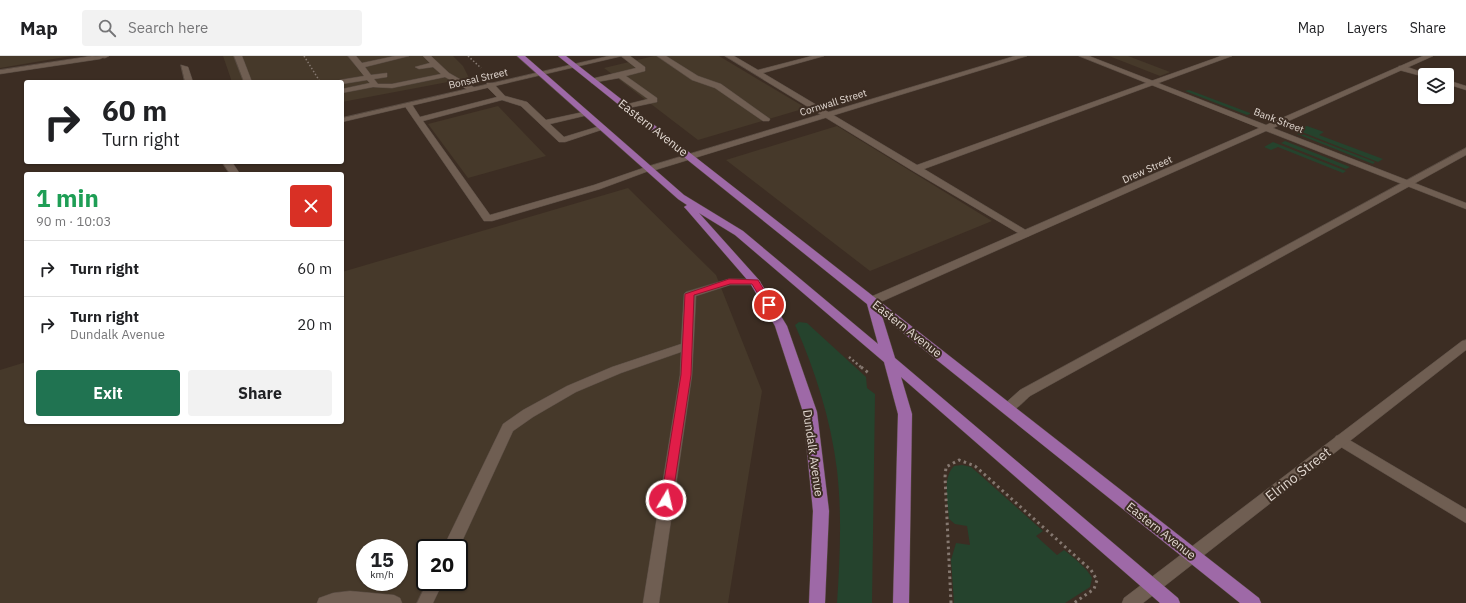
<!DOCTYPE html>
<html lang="en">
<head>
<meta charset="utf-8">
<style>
	:root { --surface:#fff; --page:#f2f2f2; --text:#202124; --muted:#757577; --line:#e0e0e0; --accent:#207351 }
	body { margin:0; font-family:"IBM Plex Sans",sans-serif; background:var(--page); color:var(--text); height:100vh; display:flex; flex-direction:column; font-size:15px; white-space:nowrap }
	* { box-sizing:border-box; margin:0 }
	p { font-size:13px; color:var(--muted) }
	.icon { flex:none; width:22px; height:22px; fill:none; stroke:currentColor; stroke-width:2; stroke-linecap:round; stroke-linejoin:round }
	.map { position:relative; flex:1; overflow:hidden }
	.drawer { position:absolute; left:24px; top:116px; width:320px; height:252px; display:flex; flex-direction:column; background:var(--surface); border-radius:4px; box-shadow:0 1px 3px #0004 }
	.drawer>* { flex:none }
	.top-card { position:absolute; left:24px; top:24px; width:320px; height:84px; border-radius:4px; box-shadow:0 1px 3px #0004; background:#fff; color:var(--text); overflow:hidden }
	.fabs { position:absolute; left:1418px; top:12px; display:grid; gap:8px }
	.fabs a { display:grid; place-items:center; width:36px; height:36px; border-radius:4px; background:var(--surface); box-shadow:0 1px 3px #0004; font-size:20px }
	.speed { position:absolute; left:356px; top:483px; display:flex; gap:8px; font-size:20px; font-weight:700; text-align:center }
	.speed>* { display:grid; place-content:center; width:52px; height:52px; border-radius:50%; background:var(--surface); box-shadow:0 1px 3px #0004; line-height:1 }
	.speed small { font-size:10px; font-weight:400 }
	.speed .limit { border:2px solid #111; border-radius:6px; background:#fff; color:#111 }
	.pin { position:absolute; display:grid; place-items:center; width:34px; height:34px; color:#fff; margin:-17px; border:2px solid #fff; border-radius:50%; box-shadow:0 1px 4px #0007 }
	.me { position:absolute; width:44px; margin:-22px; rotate:9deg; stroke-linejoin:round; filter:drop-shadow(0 0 3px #0008) }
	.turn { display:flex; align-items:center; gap:14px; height:84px; padding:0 12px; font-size:18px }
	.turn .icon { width:52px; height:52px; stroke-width:2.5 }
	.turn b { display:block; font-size:28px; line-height:34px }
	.round { display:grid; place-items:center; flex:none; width:42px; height:42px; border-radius:4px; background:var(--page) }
	.headline { display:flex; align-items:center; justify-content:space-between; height:68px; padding:0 12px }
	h1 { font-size:24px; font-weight:800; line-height:30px; color:#1e9e55 }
	.primary-button { display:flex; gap:8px; margin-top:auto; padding:8px 12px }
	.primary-button a { flex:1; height:46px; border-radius:4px; background:var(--accent); color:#fff; font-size:16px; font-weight:800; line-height:46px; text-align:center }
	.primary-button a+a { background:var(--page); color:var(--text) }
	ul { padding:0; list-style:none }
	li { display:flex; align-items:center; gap:12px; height:56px; padding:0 12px; border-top:1px solid var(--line) }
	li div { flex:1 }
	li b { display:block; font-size:15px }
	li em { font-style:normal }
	header { display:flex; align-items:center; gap:24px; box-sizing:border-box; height:56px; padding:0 20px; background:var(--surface); border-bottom:1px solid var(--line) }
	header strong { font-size:19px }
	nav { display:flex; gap:22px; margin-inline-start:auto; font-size:14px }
	.search { width:280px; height:36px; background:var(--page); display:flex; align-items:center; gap:10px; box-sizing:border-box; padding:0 14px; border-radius:4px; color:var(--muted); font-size:15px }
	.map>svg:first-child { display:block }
	.commercial { fill:#46392a; fill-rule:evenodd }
	.green { fill:#25432d }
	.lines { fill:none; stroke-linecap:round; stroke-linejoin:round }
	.lane-casing { stroke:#584b42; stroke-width:1 }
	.street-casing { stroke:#584b42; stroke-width:1 }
	.primary-casing { stroke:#584b42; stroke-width:1 }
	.path-far2 { stroke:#857870; stroke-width:1.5; stroke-dasharray:1.5 2; stroke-linecap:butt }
	.path-far1 { stroke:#857870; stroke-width:2.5; stroke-dasharray:2 2.5; stroke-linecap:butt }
	.path { stroke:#857870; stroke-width:3; stroke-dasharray:2.5 3.5; stroke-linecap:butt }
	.lane { fill:#6f5e52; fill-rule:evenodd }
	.street { fill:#6f5e52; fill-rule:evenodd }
	.primary { fill:#9e69a7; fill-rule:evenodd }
	.route { fill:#e11d48; stroke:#92132f }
	.labels { text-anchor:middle; stroke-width:4; stroke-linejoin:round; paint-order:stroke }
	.far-street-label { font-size:10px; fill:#e1d7d0; stroke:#3c2d23 }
	.street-label { font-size:12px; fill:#e1d7d0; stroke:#3c2d23 }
	.near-street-label { font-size:14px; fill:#e1d7d0; stroke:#3c2d23 }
</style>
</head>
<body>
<header>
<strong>Map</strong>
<div class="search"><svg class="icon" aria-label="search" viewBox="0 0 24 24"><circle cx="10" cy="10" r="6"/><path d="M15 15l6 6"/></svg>Search here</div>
<nav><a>Map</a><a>Layers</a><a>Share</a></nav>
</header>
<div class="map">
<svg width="1466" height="547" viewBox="0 0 1466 547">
	<rect width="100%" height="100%" fill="#3c2d23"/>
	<path class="commercial" d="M 0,0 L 71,0 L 0,12 Z
		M 223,0 L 453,0 L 463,10 L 469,22 L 342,46 L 342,26 L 232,26 Z
		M 654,0 L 719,0 L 806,52 L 698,84 L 604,12 Z
		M 1109,0 L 1128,0 L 1170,16 L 1160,20 Z
		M 498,50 L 546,100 L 468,122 L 428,68 Z
		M 837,70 L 992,165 L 870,215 L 726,104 Z
		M 628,132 L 716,219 L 762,335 L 728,547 L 0,547 L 0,314 L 26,306 L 26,366 L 342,366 L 342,216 ZM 365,492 L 399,492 L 399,526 L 365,526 ZM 425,492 L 459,492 L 459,526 L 425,526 Z"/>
	<path class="green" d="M 1189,34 L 1250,57 L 1250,58 L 1247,59 L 1185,35 Z
		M 1307,70 L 1324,76 L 1319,79 L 1383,103 L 1378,106 L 1297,74 Z
		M 1300,77 L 1375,106 L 1373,108 L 1297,78 Z
		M 1285,85 L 1350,111 L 1346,113 L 1281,87 Z
		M 1273,86 L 1346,115 L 1343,117 L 1278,91 L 1271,94 L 1264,91 Z
		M 799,266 L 807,267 L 866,321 L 867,332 L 875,338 L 872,547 L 837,547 C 840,503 842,458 837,414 C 831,364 815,314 795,269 Z
		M 962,409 L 971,411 L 978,417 L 1043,475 L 1036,480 L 1057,499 L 1064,494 C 1074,502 1086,511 1092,522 L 1090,531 L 1065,547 L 954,547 L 951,504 L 956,487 L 970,489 L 967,470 L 955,468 L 949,463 C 948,446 942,422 954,410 Z"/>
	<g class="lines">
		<defs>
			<path id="lane" d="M 92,0 L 104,1 L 100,3 L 0,18 L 0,14 Z
				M 234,0 L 242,0 L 252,26 L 244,26 Z
				M 348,0 L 356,0 L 362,7 L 395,0 L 409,0 L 365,11 L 371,19 L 387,17 L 387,21 L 374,23 L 378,28 L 392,28 L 441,18 L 433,11 L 419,13 L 415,11 L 430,7 L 423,0 L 431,0 L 449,17 L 477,33 L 470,35 L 445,21 L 392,32 L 373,31 L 342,37 L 342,33 L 370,27 L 367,24 L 342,28 L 342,26 L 336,26 L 340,24 L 364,20 Z
				M 621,0 L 630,0 L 645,11 L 645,15 L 626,20 L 657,42 L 657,46 L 624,53 L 624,49 L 648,43 L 619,22 L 591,27 L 591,23 L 636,12 Z
				M 657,0 L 666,0 L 698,20 L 721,28 L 770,63 L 769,65 L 763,65 L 715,32 L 692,24 Z
				M 725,0 L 734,0 L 758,14 L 812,0 L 824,0 L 763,17 L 917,109 L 1221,0 L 1232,0 L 924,113 L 1029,176 L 1030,178 L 1029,180 L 1025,181 L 913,115 Z
				M 1399,10 L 1405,10 L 1429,19 L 1425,19 L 1425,21 L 1399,14 Z
				M 1447,24 L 1466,30 L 1466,34 L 1447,28 Z
				M 487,27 L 493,27 L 505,40 L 527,46 L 546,64 L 588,55 L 588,59 L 550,68 L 564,81 L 603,69 L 607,72 L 565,86 L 559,86 L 521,50 L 502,44 L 423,65 L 490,159 L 594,129 L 646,111 L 652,111 L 654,113 L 600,133 L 492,165 L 484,165 L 404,49 L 411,47 L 420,61 L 497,41 L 487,31 Z
				M 1466,92 L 1466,99 L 1030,340 C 1022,347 1013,359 1002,355 L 1000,352 L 1020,334 Z
				M 222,106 L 232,106 L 240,118 L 230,118 Z
				M 729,223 L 755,223 L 761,226 L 755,229 L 730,229 L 696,240 L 692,319 L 659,547 L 643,547 L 680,319 L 681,296 L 621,317 L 576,336 L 533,361 L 513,375 L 459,492 L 443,492 L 503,368 L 523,354 L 567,330 L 612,311 L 681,288 L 684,238 L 686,236 Z
				M 1341,379 L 1466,453 L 1466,467 L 1336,388 L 1334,384 L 1336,380 Z
				M 427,526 L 443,526 L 433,547 L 417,547 Z
				M 350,535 L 394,539 L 400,542 L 402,547 L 317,547 L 319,542 L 333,537 Z"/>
			<path id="street" d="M 96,0 L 109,0 L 105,2 Z
				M 609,0 L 622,0 L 342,66 L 342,62 Z
				M 1015,0 L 1027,0 L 652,115 L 646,115 L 644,113 L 646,111 Z
				M 1079,0 L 1089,0 L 1266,69 L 1423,0 L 1433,0 L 1273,72 L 1466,147 L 1466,153 L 1266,75 L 876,248 L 868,248 L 866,245 L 868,242 L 1259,72 Z
				M 181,9 L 188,11 L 193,26 L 185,26 Z
				M 1466,284 L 1466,294 L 1143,547 L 1122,547 L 1124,542 L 1462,285 Z"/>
			<path id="primary" d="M 517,0 L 525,0 L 684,139 L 743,175 L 878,288 L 867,248 L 558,0 L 566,0 L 1259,542 L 1261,547 L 1240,547 L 882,260 L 895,302 L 1178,542 L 1180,547 L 1160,547 L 901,321 L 912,358 L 909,547 L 893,547 L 898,358 L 884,306 L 735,179 L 699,157 L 759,224 L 787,270 L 817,356 L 829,455 L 825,547 L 809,547 L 813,455 L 803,356 L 775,270 L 750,227 L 686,153 L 684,151 L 687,149 L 678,143 Z"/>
		</defs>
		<use href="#lane" class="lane-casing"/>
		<use href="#street" class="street-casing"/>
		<use href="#primary" class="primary-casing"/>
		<path class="path-far2" d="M 304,0 L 319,24
			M 468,0 L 481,12"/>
		<path class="path-far1" d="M 849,301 L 862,312"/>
		<path class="path" d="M 861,311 L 870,318
			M 951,547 L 945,421 L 946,411 L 959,404 L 975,410 L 1091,514 L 1097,524 L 1094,533 L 1074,547"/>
		<use href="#lane" class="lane"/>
		<use href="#street" class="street"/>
		<use href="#primary" class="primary"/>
	</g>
	<path class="route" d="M 729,223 L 758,224 L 773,249 L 769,252 L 766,251 L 752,228 L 730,228 L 694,239 L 691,319 L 672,444 L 670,448 L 662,448 L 661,444 L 681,319 L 685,238 Z"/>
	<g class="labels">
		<g class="far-street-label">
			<text transform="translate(478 22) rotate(-13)" y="4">Bonsal Street</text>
			<text transform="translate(833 46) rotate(-17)" y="4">Cornwall Street</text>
			<text transform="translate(1279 64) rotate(21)" y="4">Bank Street</text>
			<text transform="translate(1147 113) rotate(-24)" y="4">Drew Street</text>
		</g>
		<g class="street-label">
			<text transform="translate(653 72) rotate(38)" y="4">Eastern Avenue</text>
			<text transform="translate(907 273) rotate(38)" y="4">Eastern Avenue</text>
			<text transform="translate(813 397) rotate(82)" y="4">Dundalk Avenue</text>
			<text transform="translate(1161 475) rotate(38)" y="4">Eastern Avenue</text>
		</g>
		<g class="near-street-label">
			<text transform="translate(1298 418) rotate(-38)" y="5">Elrino Street</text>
		</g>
	</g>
</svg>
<div class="fabs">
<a><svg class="icon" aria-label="layers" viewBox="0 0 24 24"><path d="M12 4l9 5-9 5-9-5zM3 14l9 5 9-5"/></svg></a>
</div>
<div class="speed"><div>15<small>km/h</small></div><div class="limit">20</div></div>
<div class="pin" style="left:769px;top:249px;background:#d93025"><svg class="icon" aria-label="arrive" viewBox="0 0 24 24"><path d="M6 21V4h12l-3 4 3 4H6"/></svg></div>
<svg class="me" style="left:666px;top:444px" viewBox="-20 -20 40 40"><circle r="17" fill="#e11d48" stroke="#fff" stroke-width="3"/><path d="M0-11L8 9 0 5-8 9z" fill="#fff"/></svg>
<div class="top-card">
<div class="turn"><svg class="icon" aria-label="right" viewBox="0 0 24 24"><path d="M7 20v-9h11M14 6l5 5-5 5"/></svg><div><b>60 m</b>Turn right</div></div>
</div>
<section class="drawer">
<div class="headline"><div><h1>1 min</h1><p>90 m · 10:03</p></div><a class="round" style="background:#d93025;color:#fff"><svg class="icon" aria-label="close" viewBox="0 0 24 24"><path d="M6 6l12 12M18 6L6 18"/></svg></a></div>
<ul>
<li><svg class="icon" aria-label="right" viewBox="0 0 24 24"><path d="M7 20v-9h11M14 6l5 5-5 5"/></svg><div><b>Turn right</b></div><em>60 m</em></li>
<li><svg class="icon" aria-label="right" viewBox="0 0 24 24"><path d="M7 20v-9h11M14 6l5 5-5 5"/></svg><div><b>Turn right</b><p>Dundalk Avenue</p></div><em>20 m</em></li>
</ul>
<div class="primary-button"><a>Exit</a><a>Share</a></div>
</section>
</div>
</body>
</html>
